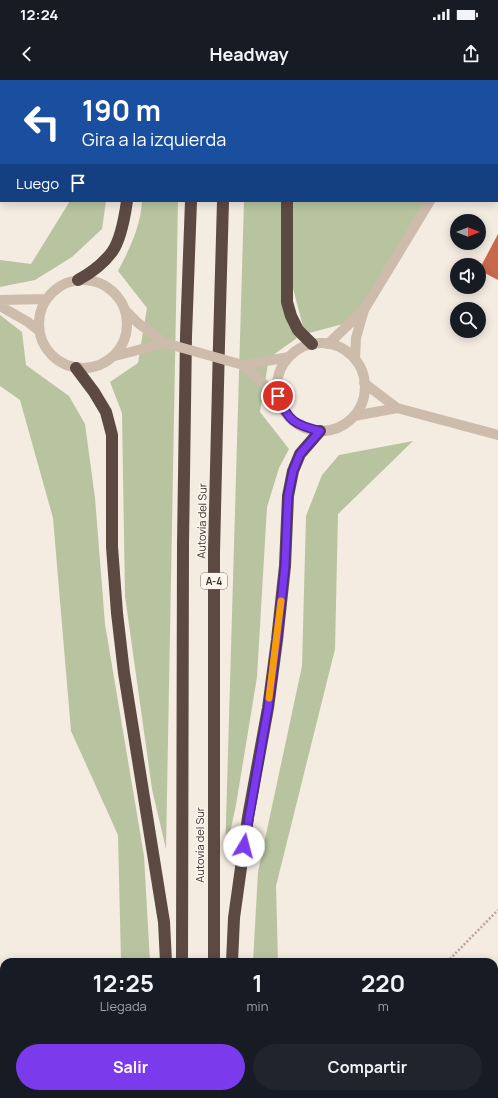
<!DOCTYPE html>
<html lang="es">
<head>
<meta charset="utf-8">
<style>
	:root { --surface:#171b24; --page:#20242c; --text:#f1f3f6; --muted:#9ea1a6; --accent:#7c3aed }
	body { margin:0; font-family:Manrope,sans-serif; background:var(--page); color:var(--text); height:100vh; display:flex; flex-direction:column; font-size:15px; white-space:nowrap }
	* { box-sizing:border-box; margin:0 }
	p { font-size:13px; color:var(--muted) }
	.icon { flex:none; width:22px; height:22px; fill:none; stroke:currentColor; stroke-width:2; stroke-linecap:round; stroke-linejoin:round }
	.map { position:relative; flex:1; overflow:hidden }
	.panel { position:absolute; left:0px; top:878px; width:498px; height:140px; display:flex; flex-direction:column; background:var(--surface); border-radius:12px 12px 0 0; box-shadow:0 2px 10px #0003 }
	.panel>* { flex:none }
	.banner { position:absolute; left:0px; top:0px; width:498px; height:122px; box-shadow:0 2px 10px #0003; background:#1a4fa0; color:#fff; overflow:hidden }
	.needle { width:26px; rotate:90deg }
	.controls { position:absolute; left:450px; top:134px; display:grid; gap:8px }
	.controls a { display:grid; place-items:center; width:36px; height:36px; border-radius:50%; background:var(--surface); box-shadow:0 2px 10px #0003; font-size:20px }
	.pin { position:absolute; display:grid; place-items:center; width:34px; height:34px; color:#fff; margin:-17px; border:2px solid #fff; border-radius:50%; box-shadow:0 1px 4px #0007 }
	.me { position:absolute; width:44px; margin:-22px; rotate:8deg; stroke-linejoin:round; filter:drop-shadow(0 0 3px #0008) }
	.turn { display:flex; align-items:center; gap:14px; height:84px; padding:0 16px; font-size:18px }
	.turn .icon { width:52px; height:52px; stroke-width:2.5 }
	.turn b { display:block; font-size:28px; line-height:34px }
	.then { display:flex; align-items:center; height:38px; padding:0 16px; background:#0003; gap:8px; font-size:15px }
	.eta { display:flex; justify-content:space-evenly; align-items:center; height:68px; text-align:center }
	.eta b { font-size:24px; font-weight:700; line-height:28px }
	.button { display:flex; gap:8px; margin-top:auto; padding:8px 16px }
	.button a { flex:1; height:46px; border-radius:24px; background:var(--accent); color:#fff; font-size:16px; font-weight:700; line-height:46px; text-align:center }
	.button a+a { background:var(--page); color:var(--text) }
	.status { display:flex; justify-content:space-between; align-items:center; height:28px; padding:0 20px; background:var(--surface); direction:ltr }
	.status svg { height:11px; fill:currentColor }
	header { display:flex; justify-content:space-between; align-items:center; height:52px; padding:0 16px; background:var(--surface); font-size:18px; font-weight:700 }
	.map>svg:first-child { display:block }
	.green { fill:#b8c4a0 }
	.building { fill:#c8694b }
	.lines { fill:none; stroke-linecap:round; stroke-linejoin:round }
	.path { stroke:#b9a596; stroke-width:2.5; stroke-dasharray:2 2; stroke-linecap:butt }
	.tertiary { stroke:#cdbbac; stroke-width:10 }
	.motorway { stroke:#5c4a42; stroke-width:12 }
	.tertiary-bridge { stroke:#cdbbac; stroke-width:10 }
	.route-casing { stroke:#51269a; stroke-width:10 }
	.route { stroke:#7c3aed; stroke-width:7 }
	.slow { stroke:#f59e0b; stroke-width:7 }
	.labels { text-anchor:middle; stroke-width:3; stroke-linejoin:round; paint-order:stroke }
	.shield { fill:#fbf5ee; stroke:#756b66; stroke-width:1 }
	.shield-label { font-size:10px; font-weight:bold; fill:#3b302b }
	.street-label { font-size:11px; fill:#3b302b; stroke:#fbf5ee }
</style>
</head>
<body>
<div class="status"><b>12:24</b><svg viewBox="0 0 49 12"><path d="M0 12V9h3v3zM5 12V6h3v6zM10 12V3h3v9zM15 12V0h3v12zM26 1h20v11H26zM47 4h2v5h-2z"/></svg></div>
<header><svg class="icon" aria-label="back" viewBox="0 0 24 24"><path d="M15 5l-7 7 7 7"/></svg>Headway<svg class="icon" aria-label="share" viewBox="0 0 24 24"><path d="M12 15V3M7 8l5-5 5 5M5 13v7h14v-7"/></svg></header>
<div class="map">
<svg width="498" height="1018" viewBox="0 0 498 1018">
	<rect width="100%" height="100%" fill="#f4ebe1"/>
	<path class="green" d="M 70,121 L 106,121 L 102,149 L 72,177 L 35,200 L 0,207 L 0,180 L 31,184 Z
		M 142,121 L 178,121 L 166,769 L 152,709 L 125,516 L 122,333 L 110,302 L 138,283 L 147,228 L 118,191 C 129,170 141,146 142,121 Z
		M 244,121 L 430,121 L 351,242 L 305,254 L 285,178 L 285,227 L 297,258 L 269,278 L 260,332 L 289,369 L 279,388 L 267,427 L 257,597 L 236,725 L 225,776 Z
		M 0,235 L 22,252 L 26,285 L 69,316 L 85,344 L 95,418 L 105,544 L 144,776 L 150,882 L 121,882 L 118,755 L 71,651 L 53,438 L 20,320 L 0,306 Z
		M 413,361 L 338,434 L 335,569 L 276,806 L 278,882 L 253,882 L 258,792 L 302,586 L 306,436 L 322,395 L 339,375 Z
		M 123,1014 L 157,1014 L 157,1018 L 124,1018 Z
		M 247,1014 L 282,1014 L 282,1018 L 247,1018 Z"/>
	<path class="building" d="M 498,154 L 498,200 L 479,190 Z"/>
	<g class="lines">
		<path class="path" d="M 447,882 L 498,830
			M 314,1018 L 318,1014"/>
		<path class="tertiary" d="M 497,10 L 498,9
			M39 244a44 44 0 1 1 88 0a44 44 0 1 1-88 0Z
			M 0,220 L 47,219
			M 0,226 L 28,242 L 39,251
			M 125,230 L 138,243 L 165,263
			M277 307a44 44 0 1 1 88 0a44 44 0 1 1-88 0Z
			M 328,264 L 364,230 L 430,121
			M 115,276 L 165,263
			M 355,279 L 356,258 L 364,230
			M 243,285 L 278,317
			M 243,285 L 289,277
			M 364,303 L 397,328 L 498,355
			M 354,336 L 397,328"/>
		<path class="motorway" d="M 283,0 L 283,1
			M 141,1 L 141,0
			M 195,1 L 195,0
			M 227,1 L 227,0
			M 287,121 L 287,222 L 291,236 L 298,250 L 312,264
			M 78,200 C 91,193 103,184 112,172 C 120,161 125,135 127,121
			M 76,288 L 94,312 L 106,332 L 112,355 L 112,467 L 117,533 L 124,593 L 164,842 L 166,882
			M 182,882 L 183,465 L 186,256 L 191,121
			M 214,882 L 214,472 L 219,264 L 223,121
			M 232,882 L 234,838 L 248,737 L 268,628 L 277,560 L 285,486 L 288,416 L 293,391 L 300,374 L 320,351
			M 181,1014 L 181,1018
			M 222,1018 L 222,1014"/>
		<path class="tertiary-bridge" d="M 165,263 L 243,285"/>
	</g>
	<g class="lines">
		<defs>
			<path id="route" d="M 244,766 L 268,628 L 277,560 L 285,486 L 288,416 L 293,391 L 300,374 L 320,351 C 295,345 288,341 278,316"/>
		</defs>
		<use href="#route" class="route-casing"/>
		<use href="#route" class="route"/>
		<path class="slow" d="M 269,618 L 281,521"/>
	</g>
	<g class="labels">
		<rect class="shield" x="201" y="493" width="26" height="16" rx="3"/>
		<g class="shield-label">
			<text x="214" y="505">A-4</text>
		</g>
		<g class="street-label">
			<text transform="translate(202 441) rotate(-89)" y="4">Autovía del Sur</text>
			<text transform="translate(200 765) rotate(-90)" y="4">Autovía del Sur</text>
		</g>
	</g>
</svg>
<div class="controls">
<a><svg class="needle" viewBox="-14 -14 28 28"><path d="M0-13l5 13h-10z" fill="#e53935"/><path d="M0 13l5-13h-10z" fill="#9ea1a6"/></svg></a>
<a><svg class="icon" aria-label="sound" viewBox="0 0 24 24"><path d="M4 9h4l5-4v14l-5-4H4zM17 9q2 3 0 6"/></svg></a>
<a><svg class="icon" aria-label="search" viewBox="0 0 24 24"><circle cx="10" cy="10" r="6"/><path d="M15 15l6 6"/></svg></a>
</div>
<div class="pin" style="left:278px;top:316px;background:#d93025"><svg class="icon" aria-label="arrive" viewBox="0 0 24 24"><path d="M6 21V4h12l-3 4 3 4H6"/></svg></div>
<svg class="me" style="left:244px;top:766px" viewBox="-20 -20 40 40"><circle r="19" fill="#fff"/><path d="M0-13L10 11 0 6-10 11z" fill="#7c3aed"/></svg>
<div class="banner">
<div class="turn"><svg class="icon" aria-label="left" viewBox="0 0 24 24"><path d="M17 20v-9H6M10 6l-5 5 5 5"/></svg><div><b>190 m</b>Gira a la izquierda</div></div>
<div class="then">Luego<svg class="icon" aria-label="arrive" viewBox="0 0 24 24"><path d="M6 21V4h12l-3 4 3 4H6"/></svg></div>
</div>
<section class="panel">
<div class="eta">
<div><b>12:25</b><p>Llegada</p></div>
<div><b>1</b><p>min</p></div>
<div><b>220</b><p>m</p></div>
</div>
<div class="button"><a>Salir</a><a>Compartir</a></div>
</section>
</div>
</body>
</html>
